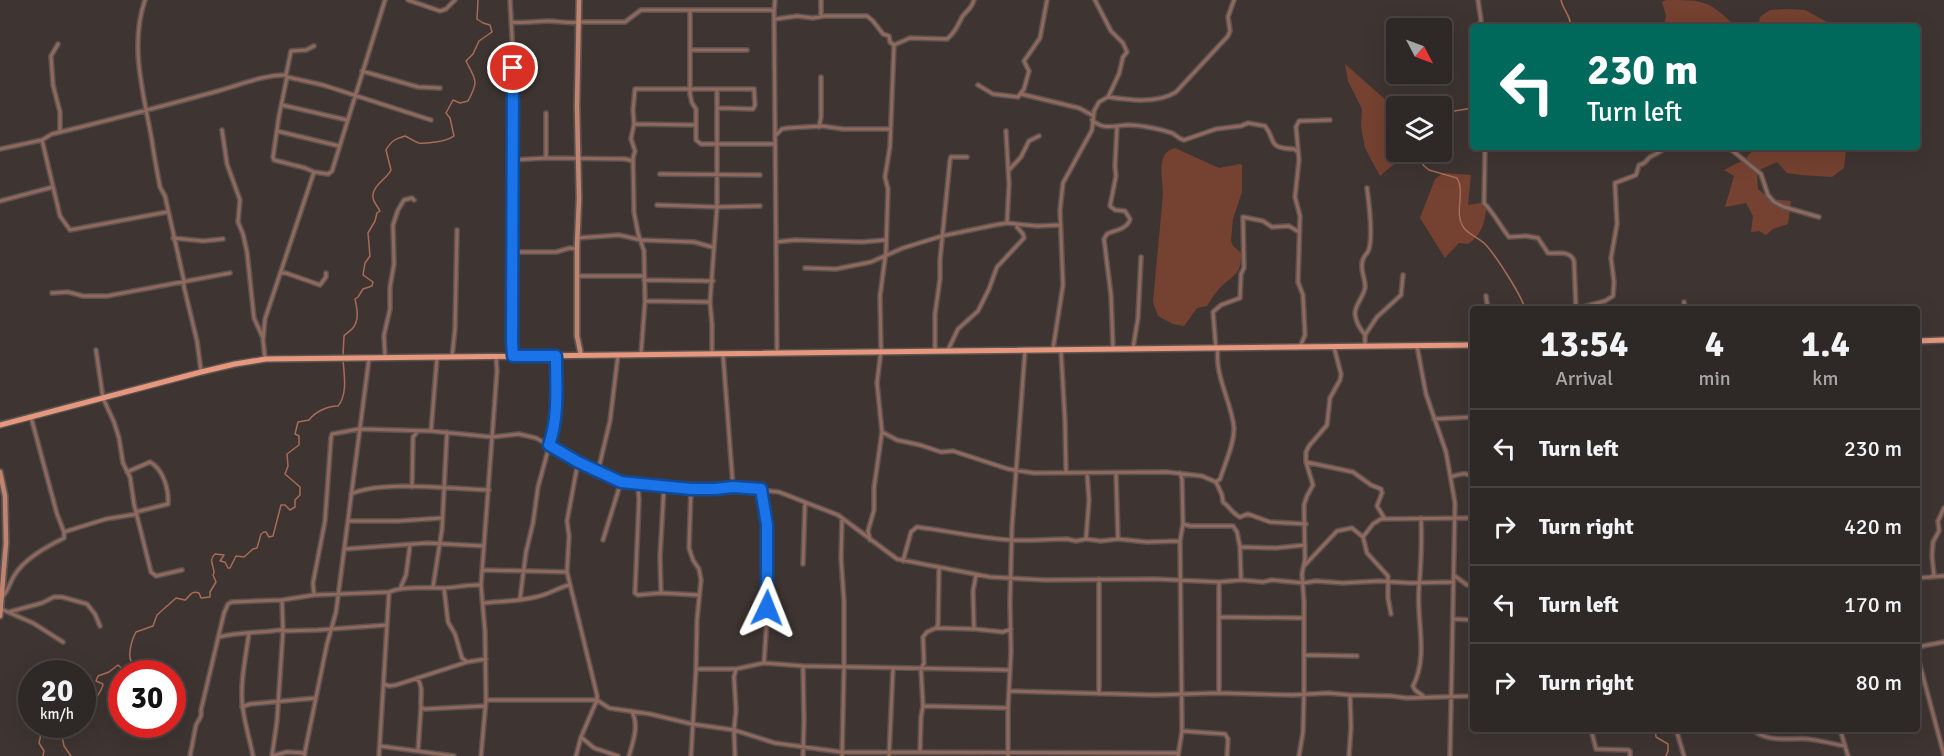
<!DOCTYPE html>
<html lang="en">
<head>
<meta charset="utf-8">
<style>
	:root { --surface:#2e2826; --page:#3a3432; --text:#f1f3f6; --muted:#a7a6a7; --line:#494443 }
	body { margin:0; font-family:Signika,sans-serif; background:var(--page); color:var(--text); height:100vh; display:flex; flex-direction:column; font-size:22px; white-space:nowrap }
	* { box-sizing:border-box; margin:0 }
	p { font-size:20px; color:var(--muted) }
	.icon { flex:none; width:33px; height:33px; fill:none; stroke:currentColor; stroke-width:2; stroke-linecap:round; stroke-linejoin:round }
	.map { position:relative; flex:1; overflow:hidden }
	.sheet { position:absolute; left:1470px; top:306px; width:450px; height:426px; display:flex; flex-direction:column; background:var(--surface); border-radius:6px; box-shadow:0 6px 24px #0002,0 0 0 2px var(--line) }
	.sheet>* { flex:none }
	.banner { position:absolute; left:1470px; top:24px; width:450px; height:126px; border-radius:6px; box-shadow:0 6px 24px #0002,0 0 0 2px var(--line); background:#00695c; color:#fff; overflow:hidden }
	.needle { width:39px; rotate:131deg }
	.tools { position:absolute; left:1386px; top:18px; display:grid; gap:12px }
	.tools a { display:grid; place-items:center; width:66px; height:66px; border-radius:6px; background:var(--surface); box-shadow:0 6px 24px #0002,0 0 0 2px var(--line); font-size:30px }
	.speed { position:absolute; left:18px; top:660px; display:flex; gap:12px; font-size:30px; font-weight:700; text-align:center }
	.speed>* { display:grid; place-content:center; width:78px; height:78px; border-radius:50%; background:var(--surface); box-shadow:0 6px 24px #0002,0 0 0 2px var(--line); line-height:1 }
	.speed small { font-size:15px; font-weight:400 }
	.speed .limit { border:9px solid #d22; background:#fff; color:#111 }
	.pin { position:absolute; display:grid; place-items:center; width:51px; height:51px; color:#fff; margin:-26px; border:3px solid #fff; border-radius:50%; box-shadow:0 2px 6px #0007 }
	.me { position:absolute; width:66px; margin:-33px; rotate:2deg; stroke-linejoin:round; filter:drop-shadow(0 0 4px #0008) }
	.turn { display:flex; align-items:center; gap:21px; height:126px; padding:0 18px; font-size:27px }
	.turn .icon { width:78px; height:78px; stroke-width:2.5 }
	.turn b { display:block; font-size:42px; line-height:51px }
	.eta { display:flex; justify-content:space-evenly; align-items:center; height:102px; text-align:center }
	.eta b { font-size:36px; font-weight:700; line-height:42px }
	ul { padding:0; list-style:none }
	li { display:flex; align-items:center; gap:18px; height:78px; padding:0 18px; border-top:2px solid var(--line) }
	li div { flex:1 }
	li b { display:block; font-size:22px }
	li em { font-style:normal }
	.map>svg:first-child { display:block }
	.green { fill:#754130 }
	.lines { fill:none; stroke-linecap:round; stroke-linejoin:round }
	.stream { stroke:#a86b57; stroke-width:1.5 }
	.street-casing { stroke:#5c5351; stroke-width:6 }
	.secondary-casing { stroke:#5c5351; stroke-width:8 }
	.primary-casing { stroke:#5c5351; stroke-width:8 }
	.street { stroke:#90685c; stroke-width:3 }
	.secondary { stroke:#c0836f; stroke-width:4.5 }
	.primary { stroke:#e6977d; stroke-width:5 }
	.route-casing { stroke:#114b97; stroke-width:15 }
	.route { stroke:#1a73e8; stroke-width:10 }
</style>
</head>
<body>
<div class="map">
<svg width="1944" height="756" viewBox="0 0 1944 756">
	<rect width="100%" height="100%" fill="#3e3532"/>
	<path class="green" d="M 1666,0 C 1705,0 1708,0 1736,27 L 1664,27 L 1666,15 L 1662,2 Z
		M 1787,9 L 1805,10 L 1836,27 L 1758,27 L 1760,17 L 1770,10 Z
		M 1345,64 L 1396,109 L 1396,152 L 1425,152 L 1421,156 C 1401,157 1395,163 1380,176 L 1365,148 L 1361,126 L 1362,109 L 1348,81 Z
		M 1756,147 L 1842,147 L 1846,150 L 1844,168 L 1832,177 L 1801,175 L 1787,173 L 1777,162 L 1757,171 L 1758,189 L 1770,199 L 1791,201 L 1788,224 L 1773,229 L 1766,235 L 1759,231 L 1751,232 L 1753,216 L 1746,203 L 1725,207 L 1734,176 L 1724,170 L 1745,159 Z
		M 1175,148 L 1219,168 L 1240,164 L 1242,165 L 1242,192 L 1233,219 L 1231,241 L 1233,246 L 1241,253 C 1242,276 1232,275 1219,289 C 1214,294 1211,300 1207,306 L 1197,308 L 1184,326 L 1173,324 L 1158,316 L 1153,302 L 1163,194 C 1163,179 1155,152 1175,148 Z
		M 1443,173 L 1471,175 L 1468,205 L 1487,202 C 1485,220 1484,233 1468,244 L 1459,243 L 1445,258 L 1420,218 L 1435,179 Z"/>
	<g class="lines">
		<path class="stream" d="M 1561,0 C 1563,10 1572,17 1570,27
			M 1442,113 L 1473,108
			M 1421,152 L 1423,165 L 1429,170 L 1457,178 C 1466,192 1453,213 1464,228 C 1469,235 1480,238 1486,245 C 1496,256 1522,296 1525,309
			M 343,355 L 344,336 C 346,333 349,332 352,329 C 360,321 357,308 355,299 L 358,297 L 363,289 L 372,286 L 373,282 L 363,275 L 365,263 L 370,256 L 368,233 L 375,221 L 377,213 L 380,211 C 378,207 374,203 373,198 C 371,186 387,179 391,170 L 386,150 C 391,141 395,139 405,136 C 410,138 414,142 419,143 C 427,144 448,141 454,136 L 450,118 L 446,113 L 453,100 L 460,103 L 468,101 C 479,80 476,81 466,61 L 473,54 L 479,41 L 492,32 L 490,25 L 483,23 L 477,19 L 478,0
			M 133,674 C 135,666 132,665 130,658 C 129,650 132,639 136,632 L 153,626 L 157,615 L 176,598 L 185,600 C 190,597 190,590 199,593 L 201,598 L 210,597 L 210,592 L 216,582 L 213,575 L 214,573 C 214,565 208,560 215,554 L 224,555 L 220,561 L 225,562 L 228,568 L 230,568 L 236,556 L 244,557 L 253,549 L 257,548 L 261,534 L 264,532 L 266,532 L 269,537 L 273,536 L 281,505 L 285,505 L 290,510 L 295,507 L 295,500 L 300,495 L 300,487 L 285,474 L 288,466 L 287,454 L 299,445 L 299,436 L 295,434 L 298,422 L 309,420 C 315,412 327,406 338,406 C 348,394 344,374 343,360
			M 82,716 L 88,712 C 92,701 103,691 103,684 L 96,681 L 98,676 L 109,672 L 118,665 L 128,674
			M 1655,729 L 1656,737 L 1668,744 L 1668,751 L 1666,756
			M 62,736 L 64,746 L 71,756
			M 43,756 L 44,751 L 39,743 L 41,734 C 55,731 62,741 76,732 L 78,724"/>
		<defs>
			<path id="street" d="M 145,0 C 129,46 144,95 152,141 C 154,156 157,171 160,187 L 165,196 L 184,281 L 184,287 L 197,341 L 201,371
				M 408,0 L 440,11 L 446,9 L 455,0
				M 510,0 L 513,55 L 512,342 L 513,355
				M 821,0 L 821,16
				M 1478,0 L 1481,20 L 1480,27
				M 690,11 L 690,94 L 692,103 L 696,109 L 696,140 L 701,144 L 775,144
				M 774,12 L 775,0
				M 776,19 L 797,16 L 813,18 L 824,16 L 867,16 L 873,21 L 883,34 L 889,36 L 890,42 L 894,45 L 890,146 L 885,177 L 888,189 L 886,251 L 880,296 L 881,351 L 877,383 L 882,432 L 874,488 L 874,510 L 868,531 L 870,540
				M 511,22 C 524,24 536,21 549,21 C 559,21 568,24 578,22 L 625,22 L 641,10 L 771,10 L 774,12 L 777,353
				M 58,44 L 51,56 L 53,85 L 60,112 L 60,132
				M 894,45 L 910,38 L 947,39 C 955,33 958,25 962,17 C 967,10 971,10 974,0
				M 690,50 L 747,50
				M 362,71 L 418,87 L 440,88
				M 286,75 L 291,51 L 306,50 L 314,46
				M 287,77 L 279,116 L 273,157 L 274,160 L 305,168 L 314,172
				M 978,85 L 993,94 L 1018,97 L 1024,89 L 1029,71 L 1024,61 L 1040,38 L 1047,0
				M 1021,94 L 1079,108 L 1092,115
				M 1108,97 C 1129,100 1157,104 1176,92 L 1228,36 L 1230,31 L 1228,17 L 1234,0
				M 282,105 L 347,120
				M 1092,120 C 1104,131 1115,125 1129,125 C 1141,125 1160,129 1172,133 C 1176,135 1179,139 1184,140 L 1216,129 L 1241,126 L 1248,123 L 1265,126 C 1277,141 1266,148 1294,149 L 1297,151
				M 634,124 L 696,125
				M 819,127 L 821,117 L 821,77
				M 222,130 L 227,164 L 240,200 L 238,222 L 243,234 L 247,252 L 254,318 L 263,338
				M 277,131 L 339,146
				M 1006,131 L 1009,184 L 1007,223
				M 775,136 L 782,129 L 788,128 L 822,126 L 843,129 L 890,129
				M 42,140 L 60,216 L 70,230 L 167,212
				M 1485,147 L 1484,203 C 1494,213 1500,226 1509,237 L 1526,236 L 1538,238 L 1548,253 C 1558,254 1570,250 1574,261 L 1576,309
				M 1728,147 L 1761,174 L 1768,195 L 1774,202 L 1784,207 L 1819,217
				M 0,149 L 42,140 L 52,134 C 107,121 163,106 218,91 C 240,85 262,75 286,75 L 287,77 L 323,85 L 431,120
				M 546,158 L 546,113
				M 512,160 L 546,158 L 625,159 L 633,161
				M 1009,170 L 1021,157 L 1029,141 L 1039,136
				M 660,174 L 760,175
				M 0,201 L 53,187
				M 657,205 L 717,207 L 760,206
				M 173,238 L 203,241 L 223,239
				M 577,238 L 619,235 L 641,240 L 694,242 L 712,247
				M 776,242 L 795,240 L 862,242 L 885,240
				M 513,252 L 556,252 L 570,248 L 577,249
				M 805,268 L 836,269 L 871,262 L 903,248 L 942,236 L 995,225 L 1007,223 L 1037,226 L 1060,225
				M 281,273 L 286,273 L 320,285 L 326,277 L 326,273
				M 577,276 L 644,276
				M 644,280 L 713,281
				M 52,293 L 68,292 L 83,296 L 107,296 L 230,273
				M 1486,296 L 1488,309
				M 645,301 L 710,302
				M 1684,302 L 1685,309
				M 1576,309 L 1605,301 L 1613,296 L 1614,282 L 1611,258 L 1617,224 L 1615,183 L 1636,175 L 1639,165 C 1646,164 1645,161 1650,157 C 1656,154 1661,152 1666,147
				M 1365,335 C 1360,328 1356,323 1355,314 C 1355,304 1363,298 1365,288 C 1366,280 1361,273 1362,265 C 1362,255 1367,256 1369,249 C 1373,235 1369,203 1367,188
				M 1365,345 L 1365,335 L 1377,317 L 1401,295 L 1403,275
				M 1417,346 L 1426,394 L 1446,452 L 1455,503 L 1450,756
				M 1300,347 L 1305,335 L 1303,295 L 1298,282 L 1300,216 L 1295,197 L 1299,160 L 1296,127 L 1299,121 L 1330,120
				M 1334,347 L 1341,374 L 1340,380 L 1330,398 L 1327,425 L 1309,446 L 1306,452 L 1306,462 L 1353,472 L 1371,485 L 1381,489 L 1382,493 L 1377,506 L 1385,519
				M 1113,348 L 1111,295 L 1104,239 L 1107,234 C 1115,230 1128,229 1130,219 L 1125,211 L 1115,210 L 1110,206 L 1116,176 L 1115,166 L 1117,127
				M 1133,348 L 1138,318 L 1141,257
				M 1053,349 L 1063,285 L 1060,210 L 1063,183 L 1092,130 L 1094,111 L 1099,102 L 1108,97 L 1119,74 L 1123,57 L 1127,52 L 1123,43 L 1111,31 L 1095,0
				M 1216,349 L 1213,312 L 1221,305 L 1240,298 L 1241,274 L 1244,268 L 1243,217 L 1263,221 L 1272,227 L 1289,226 L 1299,232
				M 96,350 L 103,398 L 114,422 L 119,438 L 123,463 L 130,477 L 134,504 L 151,572 L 156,576 L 182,570
				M 948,350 L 958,329 L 978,311 L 989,289 L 997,267 L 1024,238 L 1023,234 L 1017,227
				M 935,351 L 935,314 L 940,279 L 940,260 L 950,160 L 951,157 L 967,157
				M 1061,351 L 1065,421 L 1066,472
				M 712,353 L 712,324 L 710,302 L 717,207 L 717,90
				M 641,354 L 645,301 L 644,251 L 638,233 L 634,212 L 633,158 L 635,151 L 631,139 L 634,124 L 633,110 L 635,89 L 754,89 L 755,105 L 753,109 L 718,108
				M 723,354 L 733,487
				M 385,357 L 384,335 L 390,309 L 390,287 L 394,264 L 393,225 L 398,210 L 404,200 L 412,198 L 414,200
				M 452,357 L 455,329 L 457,230
				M 265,358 L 263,340 L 265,319 L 314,172 L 328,174 L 332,171 L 385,0
				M 1434,419 L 1473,417
				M 431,431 L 437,358
				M 882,432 L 897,440 L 920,445 L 941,452 L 953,451 L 1008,469 L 1034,473 L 1167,472 L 1202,476 L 1216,482 L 1220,479 C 1225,463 1234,445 1234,428 C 1232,403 1214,375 1218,349
				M 598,471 L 610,421 L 618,355
				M 127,472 L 150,462 C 163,469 169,489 168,504 L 136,512
				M 1116,473 L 1118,539
				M 1180,473 L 1182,479 L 1183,524 L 1190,526 L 1233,526 L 1237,532 L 1240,547 L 1276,548 L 1305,545
				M 1451,477 C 1460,474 1466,471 1473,478
				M 1216,482 L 1222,495 L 1223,502 C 1230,507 1233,514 1240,517 L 1248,514 L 1270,522 L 1306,524
				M 638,484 L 639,500 L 635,593 L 638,595 L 661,593 L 698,595
				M 412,487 L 413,437 L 418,431
				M 691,489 L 689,548 L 693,560 L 699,569 L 701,580 L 697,620 L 696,669 L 691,756
				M 761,489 C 763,496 762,504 764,512 C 773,561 767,613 764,663
				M 351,494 C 381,480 453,489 489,490
				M 1421,518 C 1422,542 1421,565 1419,588 C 1416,621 1429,655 1413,686 L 1415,690 L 1423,696
				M 348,521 L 398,521 L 442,518
				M 1183,524 L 1180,541 L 1182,731 L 1225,734 L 1228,739 L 1227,756
				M 64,532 L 106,519 L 137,514
				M 1363,537 L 1367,553 L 1388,576 L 1388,598 L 1391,614
				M 1086,539 L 1089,500 L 1087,473
				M 603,540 L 621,482
				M 1240,547 L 1241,580
				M 345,549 L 427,543 L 484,546
				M 903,561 L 911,532 L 917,527 C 948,531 979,538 1010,540 C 1029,541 1048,539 1067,539 L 1076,541 L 1086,539 L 1101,541 L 1118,539 L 1147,542 L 1180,541
				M 803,564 L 805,503
				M 1304,566 L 1337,531 L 1352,528 L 1363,537 L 1373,524 L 1381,519 L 1473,518
				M 939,568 L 938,625 L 936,628 L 927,632 L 923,637 L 924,663 L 921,669 L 923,706 L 1008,708
				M 483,570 L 567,572
				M 1455,576 L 1467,585 L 1473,584
				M 1931,577 L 1934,575 L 1932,556 L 1933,542 L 1939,531 L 1938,521 L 1944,508
				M 1917,578 L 1944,576
				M 1219,582 L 1219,693
				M 433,587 L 442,529 L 447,432
				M 444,588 L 448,622 L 455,634 L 462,658 L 467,662
				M 400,589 L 406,575 L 410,545
				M 661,593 L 660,556 L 664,487
				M 314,595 L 313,583 L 325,521 L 331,438 L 332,434 L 359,429 L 431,431 L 492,437 L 519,434 L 536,438 L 578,462 L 621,482 L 691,489 L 715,489 L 733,487 L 779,492 L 838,515 L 897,559 L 990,577 L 1046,580 L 1155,579 L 1219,582 L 1241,580 L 1263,582 L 1272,580 L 1303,583 L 1316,581 L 1343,583 L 1379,581 L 1410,583 L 1453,582
				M 2,597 C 9,590 9,584 14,576 C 24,559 46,547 64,538 L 64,532 L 57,514 L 31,417
				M 520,599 L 526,552 L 533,523 L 538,487 L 553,432 L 557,410 L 556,356
				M 484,603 C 504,601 527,601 546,594 C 554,591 561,587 569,585
				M 1,609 L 33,623 L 63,642
				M 9,612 L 42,603 L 54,597 L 62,597 L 87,604 L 95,614 L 100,626
				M 1220,617 L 1303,618
				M 1454,619 L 1473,620
				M 936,628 L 974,629 L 1003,632 L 1011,629
				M 974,629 L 973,591 L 976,575
				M 249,633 C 246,655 239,688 243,709 C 245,725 250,740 253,756
				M 219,637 C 239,632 260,633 280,630 L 283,631 L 318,630 L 387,625
				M 1917,647 L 1944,642
				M 1917,654 L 1944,755
				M 1304,655 L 1357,656
				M 803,666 L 804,720 L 803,756
				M 696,669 L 736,669 L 764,663 L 803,666 L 1010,670
				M 417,678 C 424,687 420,697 421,707 L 425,709 L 485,706
				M 384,684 L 389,686 L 396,685 L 467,662 L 486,659
				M 1010,691 L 1155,695 L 1219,693 L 1293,695 L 1328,693 L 1350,695 L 1391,696 L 1407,698 L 1473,696
				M 1099,694 L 1099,579
				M 486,700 L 597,700 L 609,708 L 650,714 L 692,724 L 734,730 L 775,743 L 841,752 L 1178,753
				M 242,707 L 250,704 L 316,698
				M 1568,729 L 1588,729
				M 1591,729 L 1596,749 L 1628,750 L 1630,751 L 1630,756
				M 1676,729 L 1684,756
				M 1752,729 C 1767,743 1788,738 1807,739 C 1820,740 1832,744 1845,746
				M 1840,729 L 1848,756
				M 581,737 L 594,748 L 618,756
				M 380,746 L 454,756
				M 418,751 L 421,707
				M 920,752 L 921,717 L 923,706
				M 190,756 L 196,725 L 201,716 L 201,710 L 224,613 L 228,604 L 232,602 L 282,600 L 314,595 L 389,592 C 404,586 426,588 442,588 C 456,588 468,584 481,585
				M 272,756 L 277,721 L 283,631 L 282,600
				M 272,756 L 287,752 L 305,753
				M 304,756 L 327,644 L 336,612 L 369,359
				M 379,756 L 389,592
				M 481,756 L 486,700 L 485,632 L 481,585 L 497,371 L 496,356
				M 576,756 L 581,737 L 597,700 L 597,695 L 567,572 L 569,536 L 567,521 L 578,462
				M 629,756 C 633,742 640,723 631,711
				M 735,756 L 734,730 L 736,710 L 734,677 L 736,669
				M 842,756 L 844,667 L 844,601 L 841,558 L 842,520
				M 889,756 L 893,668
				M 1008,756 L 1008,708 L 1011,652 L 1010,602 L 1012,526 L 1025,351
				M 1178,756 L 1182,731
				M 1299,756 L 1303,732 L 1304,693 L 1304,602 L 1302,574 L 1305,559 L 1304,505 L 1307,496 L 1313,485 L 1306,462
				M 1349,756 L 1351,727 L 1350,695"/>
			<path id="secondary" d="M 579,0 L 577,106 L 579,198 L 577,246 L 577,336 L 581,355
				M 0,472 L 5,496 L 6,543 L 0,616"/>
			<path id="primary" d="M 1917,341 L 1944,340
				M 0,425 L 201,372 L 235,364 L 266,359 L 1473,345"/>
		</defs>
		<use href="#street" class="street-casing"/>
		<use href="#secondary" class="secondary-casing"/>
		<use href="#primary" class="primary-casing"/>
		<use href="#street" class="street"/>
		<use href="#secondary" class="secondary"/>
		<use href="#primary" class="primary"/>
	</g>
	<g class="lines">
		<defs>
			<path id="route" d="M 513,68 L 512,342 L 513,356 L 556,356 C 556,387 559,416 549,445 L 578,462 L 621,482 L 691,489 L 715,489 L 733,487 L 761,489 L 767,525 L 767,608"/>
		</defs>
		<use href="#route" class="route-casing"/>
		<use href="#route" class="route"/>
	</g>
</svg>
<div class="tools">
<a><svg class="needle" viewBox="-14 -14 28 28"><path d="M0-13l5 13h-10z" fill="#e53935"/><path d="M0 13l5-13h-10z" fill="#a7a6a7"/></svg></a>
<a><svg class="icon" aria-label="layers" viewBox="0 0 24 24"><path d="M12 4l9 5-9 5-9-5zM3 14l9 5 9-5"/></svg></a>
</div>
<div class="speed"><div>20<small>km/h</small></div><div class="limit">30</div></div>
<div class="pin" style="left:513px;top:68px;background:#d93025"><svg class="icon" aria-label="arrive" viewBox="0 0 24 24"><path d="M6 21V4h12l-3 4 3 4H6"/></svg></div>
<svg class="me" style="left:767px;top:608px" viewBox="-20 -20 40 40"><path d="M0-17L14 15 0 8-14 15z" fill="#1a73e8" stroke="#fff" stroke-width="4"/></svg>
<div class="banner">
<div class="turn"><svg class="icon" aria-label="left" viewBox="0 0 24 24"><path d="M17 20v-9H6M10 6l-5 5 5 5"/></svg><div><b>230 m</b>Turn left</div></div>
</div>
<section class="sheet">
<div class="eta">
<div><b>13:54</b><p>Arrival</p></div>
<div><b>4</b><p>min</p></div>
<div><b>1.4</b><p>km</p></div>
</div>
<ul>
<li><svg class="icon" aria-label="left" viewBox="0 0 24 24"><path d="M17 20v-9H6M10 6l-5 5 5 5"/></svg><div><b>Turn left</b></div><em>230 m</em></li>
<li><svg class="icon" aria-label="right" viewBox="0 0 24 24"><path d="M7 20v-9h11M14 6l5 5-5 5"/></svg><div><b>Turn right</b></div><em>420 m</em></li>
<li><svg class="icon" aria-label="left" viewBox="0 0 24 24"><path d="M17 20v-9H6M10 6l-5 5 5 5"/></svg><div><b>Turn left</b></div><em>170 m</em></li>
<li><svg class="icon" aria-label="right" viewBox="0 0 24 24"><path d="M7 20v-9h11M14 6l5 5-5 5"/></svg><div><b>Turn right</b></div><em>80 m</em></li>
</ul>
</section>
</div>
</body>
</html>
